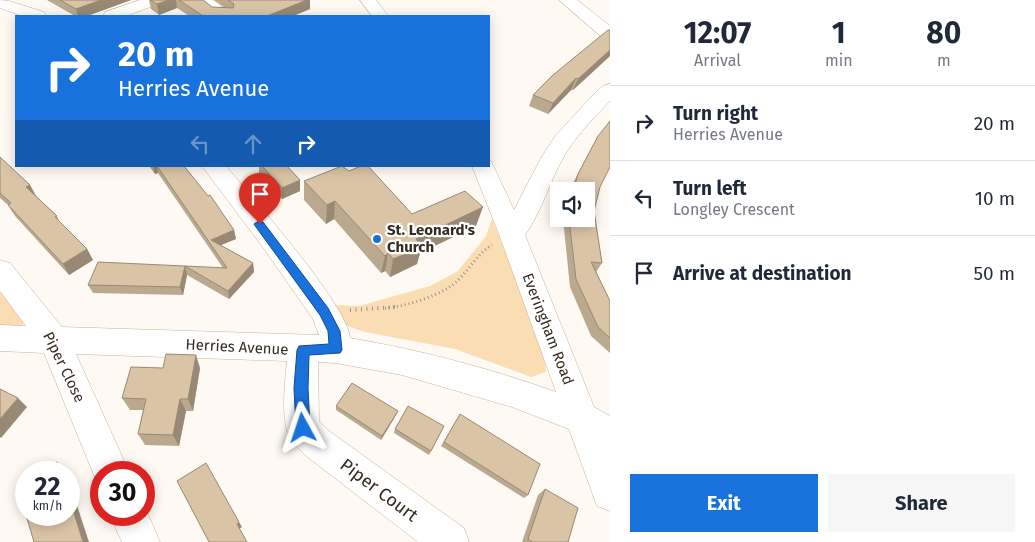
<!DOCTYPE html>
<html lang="en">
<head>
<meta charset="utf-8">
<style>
	:root { --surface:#fff; --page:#f6f6f7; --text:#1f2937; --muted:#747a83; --line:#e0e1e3; --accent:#1972db }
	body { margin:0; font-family:"Fira Sans",sans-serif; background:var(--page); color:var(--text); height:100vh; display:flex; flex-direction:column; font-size:19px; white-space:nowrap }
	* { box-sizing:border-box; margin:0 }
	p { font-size:16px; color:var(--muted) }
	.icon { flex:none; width:28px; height:28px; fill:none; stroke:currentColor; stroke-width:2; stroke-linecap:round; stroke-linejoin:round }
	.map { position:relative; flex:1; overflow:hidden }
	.panel { display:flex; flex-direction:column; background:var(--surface); width:425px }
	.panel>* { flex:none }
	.hud { position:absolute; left:15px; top:15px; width:475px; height:152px; border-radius:0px; box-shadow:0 2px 12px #0003; background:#1972db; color:#fff; overflow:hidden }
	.controls { position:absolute; left:550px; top:182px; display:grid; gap:10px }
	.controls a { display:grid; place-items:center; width:45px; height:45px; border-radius:0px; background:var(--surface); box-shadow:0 2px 12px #0003; font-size:25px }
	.speed { position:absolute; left:15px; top:461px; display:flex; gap:10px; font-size:25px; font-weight:700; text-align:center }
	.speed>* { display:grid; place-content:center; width:65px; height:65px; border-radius:50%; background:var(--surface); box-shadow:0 2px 12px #0003; line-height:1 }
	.speed small { font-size:12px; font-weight:400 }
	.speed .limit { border:8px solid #d22; background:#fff; color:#111 }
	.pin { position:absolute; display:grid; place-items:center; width:42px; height:42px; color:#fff; margin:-51px -21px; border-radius:50% 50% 50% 0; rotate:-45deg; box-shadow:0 0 5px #0007 }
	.pin .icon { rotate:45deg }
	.me { position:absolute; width:55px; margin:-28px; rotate:355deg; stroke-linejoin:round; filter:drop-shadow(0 0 4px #0008) }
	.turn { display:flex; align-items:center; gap:18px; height:105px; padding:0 20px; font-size:22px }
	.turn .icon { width:65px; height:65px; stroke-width:2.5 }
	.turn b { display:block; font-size:35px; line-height:42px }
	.lanes { display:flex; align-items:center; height:48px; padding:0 20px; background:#0003; justify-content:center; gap:25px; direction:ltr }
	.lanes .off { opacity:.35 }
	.eta { display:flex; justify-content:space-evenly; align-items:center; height:85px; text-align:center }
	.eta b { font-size:30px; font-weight:700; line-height:35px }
	.cta { display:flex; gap:10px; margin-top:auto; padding:10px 20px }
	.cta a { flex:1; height:58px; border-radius:0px; background:var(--accent); color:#fff; font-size:20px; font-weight:700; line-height:58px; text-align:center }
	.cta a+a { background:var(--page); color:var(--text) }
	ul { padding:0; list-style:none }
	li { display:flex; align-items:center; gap:15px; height:75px; padding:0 20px; border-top:1px solid var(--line) }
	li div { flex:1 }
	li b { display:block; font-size:19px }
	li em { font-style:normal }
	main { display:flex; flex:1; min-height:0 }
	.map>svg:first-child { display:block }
	.green { fill:#faddb3 }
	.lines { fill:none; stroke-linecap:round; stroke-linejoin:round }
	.minor-casing { stroke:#c6b193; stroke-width:1 }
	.path-far1 { stroke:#9a948b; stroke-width:3; stroke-dasharray:1 3; stroke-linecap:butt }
	.path { stroke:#9a948b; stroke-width:4; stroke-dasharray:1 4.5; stroke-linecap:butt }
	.minor { fill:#fff; fill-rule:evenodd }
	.wall { fill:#bba98f }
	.shaded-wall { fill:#988974 }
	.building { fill:#d9c4a6; stroke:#988974 }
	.route { fill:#1972db; stroke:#104a8e }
	.poi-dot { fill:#1972db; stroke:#fff; stroke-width:2 }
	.labels { text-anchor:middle; stroke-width:4.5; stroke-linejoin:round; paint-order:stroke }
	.poi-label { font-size:15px; font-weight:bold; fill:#342c20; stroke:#fff; text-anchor:start }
	.street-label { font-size:15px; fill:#342c20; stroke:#fff }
	.near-street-label { font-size:18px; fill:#342c20; stroke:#fff }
</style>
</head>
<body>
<main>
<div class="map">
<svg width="610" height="542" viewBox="0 0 610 542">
	<rect width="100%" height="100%" fill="#fefaf3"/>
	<path class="green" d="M 492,219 L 544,349 L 546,372 L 531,377 L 455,349 L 365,332 L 347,326 L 332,305 L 359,306 L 430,286 L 458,271 L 486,236 Z
		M 0,286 L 25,322 L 19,328 L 0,327 Z"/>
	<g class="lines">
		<defs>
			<path id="minor" d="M 0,0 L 9,1 L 44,12 L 46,16 L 22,16 L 0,8 Z
				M 140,0 L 163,0 L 161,3 L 126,16 L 103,16 L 105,12 Z
				M 194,0 L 213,0 L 234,16 L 215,16 Z
				M 360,0 L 376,0 L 388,16 L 372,16 Z
				M 559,0 L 577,0 L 610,26 L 610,40 L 604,39 Z
				M 610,84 L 610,101 C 593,118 575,137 563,158 C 549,183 542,211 525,235 L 594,407 L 610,416 L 610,511 L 597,506 L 569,429 L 512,407 L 402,375 L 335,363 L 318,362 L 319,421 L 329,431 L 464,528 L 469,542 L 418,542 L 305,455 C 300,450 295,445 291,440 C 280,423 285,381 287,361 L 76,354 L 129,472 L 101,472 L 101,486 L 98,485 L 44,353 L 0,351 L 0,325 L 26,326 L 0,291 L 0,260 L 10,263 L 62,327 L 319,335 L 313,319 L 262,246 L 202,166 L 226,166 C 252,198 347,304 350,338 C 420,350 489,368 556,392 L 499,234 L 472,166 L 489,166 L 489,160 L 491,161 L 514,210 L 541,158 L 556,135 L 595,93 L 603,86 Z
				M 144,505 L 160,542 L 122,542 L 110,515 L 144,515 Z"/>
		</defs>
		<use href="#minor" class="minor-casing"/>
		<path class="path-far1" d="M 385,308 C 404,307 435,297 451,286 C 467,275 475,255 492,245"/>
		<path class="path" d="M 350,310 L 395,307"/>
		<use href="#minor" class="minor"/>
	</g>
	<path class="wall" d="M 47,0 L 131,0 L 87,16 L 75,16 Z
		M 149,0 L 203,0 L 212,7 L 225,8 L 214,0 L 310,0 L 310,9 L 293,16 L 189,16 L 177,8 L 159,15 L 151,9 Z
		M 610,30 L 610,56 L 573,90 L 571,90 L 548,114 L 529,106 L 533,95 Z
		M 598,136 L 600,187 L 594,211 L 602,263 L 596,272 L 610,301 L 610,353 L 591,336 L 570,287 L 563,219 L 586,219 L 586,191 L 570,191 L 573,183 Z
		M 0,157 L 30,185 L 36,196 L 57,216 L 60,223 L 87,249 L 93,260 L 69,275 L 15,216 L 8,205 L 0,198 Z
		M 149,166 L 184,166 L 234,230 L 236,239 L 220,245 L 253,263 L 254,272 L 229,299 L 187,275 L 185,266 L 223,268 L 158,173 L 155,174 Z
		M 259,166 L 287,166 L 300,191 L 282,199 L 259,173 Z
		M 349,171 L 412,214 L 476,226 L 420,253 L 417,264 L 390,277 L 385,271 L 381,273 L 334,219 L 326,224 L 304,200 L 304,181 Z
		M 185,266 L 187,275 L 183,295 L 93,293 L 88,285 Z
		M 163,368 L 200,368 L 193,411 L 186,411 L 179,446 L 145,445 L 138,434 L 143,410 L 130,410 L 122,398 Z
		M 336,406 L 398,411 L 396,415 L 381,440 L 336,410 Z
		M 460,414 L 528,495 L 524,498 L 441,446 Z
		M 444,426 L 429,455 L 394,433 L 395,429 Z
		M 545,489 L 568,542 L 522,542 L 538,495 Z"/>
	<path class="shaded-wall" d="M 101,0 L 131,0 L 87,16 L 78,16 L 76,9 Z
		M 169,0 L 176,0 L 177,8 L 159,15 L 157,4 Z
		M 307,0 L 310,0 L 310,9 L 293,16 L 267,16 Z
		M 610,50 L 610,56 L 573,90 L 578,79 Z
		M 576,78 L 571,90 L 548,114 L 553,103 Z
		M 153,166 L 157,166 L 158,173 L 155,174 Z
		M 300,180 L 300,191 L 282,199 L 282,188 Z
		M 30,185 L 36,196 L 26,187 Z
		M 335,201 L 334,219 L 326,224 L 327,205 Z
		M 483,207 L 476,226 L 420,253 L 417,264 L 390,277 L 393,259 L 416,239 Z
		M 234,230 L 236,239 L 214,248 L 211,240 Z
		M 87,249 L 93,260 L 69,275 L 63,264 Z
		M 388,253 L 385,271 L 381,273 L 385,256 Z
		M 253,263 L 254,272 L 229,299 L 228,291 Z
		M 185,266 L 187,275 L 183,295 L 180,287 Z
		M 196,355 L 200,368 L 193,411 L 188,399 Z
		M 18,398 L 27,407 L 1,438 L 0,437 L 0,419 Z
		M 180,399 L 186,411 L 179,446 L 173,435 Z
		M 398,411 L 396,415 L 381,440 L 382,436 Z
		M 57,462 L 65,469 L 66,472 L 61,472 Z
		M 69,481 L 89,542 L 83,542 L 69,497 Z
		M 239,522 L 242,527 L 239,529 L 237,524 Z"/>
	<path class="building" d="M 60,0 L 101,0 L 76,9 Z
		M 150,0 L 169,0 L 157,4 Z
		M 179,0 L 203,0 L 212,7 L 233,8 L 234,4 L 228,0 L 307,0 L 267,16 L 203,16 Z
		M 608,30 L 610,30 L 610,50 L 578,79 L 576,78 L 553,103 L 533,95 L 553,75 Z
		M 610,121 L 610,167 L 600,187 L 594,211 L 602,263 L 591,262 L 610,301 L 610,338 L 598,327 L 576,279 L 569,219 L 586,219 L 586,191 L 573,191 L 578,174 L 598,136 Z
		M 0,157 L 30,185 L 26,187 L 57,216 L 55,217 L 87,249 L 63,264 L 8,205 L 11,203 L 0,193 Z
		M 157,166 L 184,166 L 208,196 L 210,195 L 234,230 L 211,240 L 253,263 L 228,291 L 185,266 L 227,268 Z
		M 262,166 L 287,166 L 300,180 L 282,188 Z
		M 342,166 L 349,171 L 361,166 L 368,166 L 412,214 L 465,191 L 483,207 L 416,239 L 422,247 L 393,259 L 388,253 L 385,256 L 335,201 L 327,205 L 304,181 Z
		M 98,262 L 185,266 L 180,287 L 88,285 Z
		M 166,354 L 196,355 L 188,399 L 180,399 L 173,435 L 138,434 L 146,399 L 122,398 L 131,367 L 163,368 Z
		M 352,383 L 398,411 L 382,436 L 336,406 Z
		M 0,389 L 18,398 L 0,419 Z
		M 408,406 L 444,426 L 431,451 L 395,429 Z
		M 460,414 L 540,464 L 528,495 L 444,442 Z
		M 57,462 L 61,472 L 39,472 Z
		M 206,463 L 239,522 L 237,524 L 247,542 L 209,542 L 177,481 Z
		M 26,479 L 26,515 L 18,484 Z
		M 545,489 L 578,508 L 568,542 L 532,542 L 528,539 Z
		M 69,497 L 83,542 L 34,542 L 26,515 L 69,515 Z"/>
	<path class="route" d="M 260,220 L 263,222 L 328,308 L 340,331 L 342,350 L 340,353 L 309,355 L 308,388 L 310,428 L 308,433 L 303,435 L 298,433 L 296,428 L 294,388 L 297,350 L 299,346 L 329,344 L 328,331 L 320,315 L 256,227 L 254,224 Z"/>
	<circle class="poi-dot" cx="377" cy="239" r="5"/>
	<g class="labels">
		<g class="poi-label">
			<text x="387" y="235">St. Leonard's<tspan x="387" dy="17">Church</tspan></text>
		</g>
		<g class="street-label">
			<text transform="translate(548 329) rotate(69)" y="5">Everingham Road</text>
			<text transform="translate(237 347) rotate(3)" y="5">Herries Avenue</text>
			<text transform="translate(64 367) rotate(64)" y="5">Piper Close</text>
		</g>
		<g class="near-street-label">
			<text transform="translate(379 490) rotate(37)" y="6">Piper Court</text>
		</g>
	</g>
</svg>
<div class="controls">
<a><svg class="icon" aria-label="sound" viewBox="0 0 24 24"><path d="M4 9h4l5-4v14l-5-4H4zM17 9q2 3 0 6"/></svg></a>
</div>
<div class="speed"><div>22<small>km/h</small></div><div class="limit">30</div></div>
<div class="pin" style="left:260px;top:224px;background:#d93025"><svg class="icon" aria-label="arrive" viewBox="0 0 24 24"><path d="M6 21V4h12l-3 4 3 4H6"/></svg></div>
<svg class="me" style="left:303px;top:428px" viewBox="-20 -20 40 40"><path d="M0-17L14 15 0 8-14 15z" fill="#1972db" stroke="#fff" stroke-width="4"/></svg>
<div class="hud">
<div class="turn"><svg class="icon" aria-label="right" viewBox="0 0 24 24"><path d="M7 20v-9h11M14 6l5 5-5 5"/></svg><div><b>20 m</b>Herries Avenue</div></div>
<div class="lanes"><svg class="icon off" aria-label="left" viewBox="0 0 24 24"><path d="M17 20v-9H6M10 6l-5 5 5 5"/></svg><svg class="icon off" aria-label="ahead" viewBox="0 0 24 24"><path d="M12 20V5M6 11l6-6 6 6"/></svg><svg class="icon" aria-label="right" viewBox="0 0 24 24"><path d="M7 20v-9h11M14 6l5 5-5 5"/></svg></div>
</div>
</div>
<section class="panel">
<div class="eta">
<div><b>12:07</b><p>Arrival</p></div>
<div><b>1</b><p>min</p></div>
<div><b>80</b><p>m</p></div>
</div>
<ul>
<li><svg class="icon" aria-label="right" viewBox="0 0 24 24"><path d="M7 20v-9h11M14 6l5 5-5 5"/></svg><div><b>Turn right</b><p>Herries Avenue</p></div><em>20 m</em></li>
<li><svg class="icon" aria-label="left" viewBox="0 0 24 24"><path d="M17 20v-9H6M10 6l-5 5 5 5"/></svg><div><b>Turn left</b><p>Longley Crescent</p></div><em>10 m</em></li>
<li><svg class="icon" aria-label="arrive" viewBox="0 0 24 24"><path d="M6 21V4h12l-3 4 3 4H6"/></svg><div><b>Arrive at destination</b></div><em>50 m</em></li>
</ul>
<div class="cta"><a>Exit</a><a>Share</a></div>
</section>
</main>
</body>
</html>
